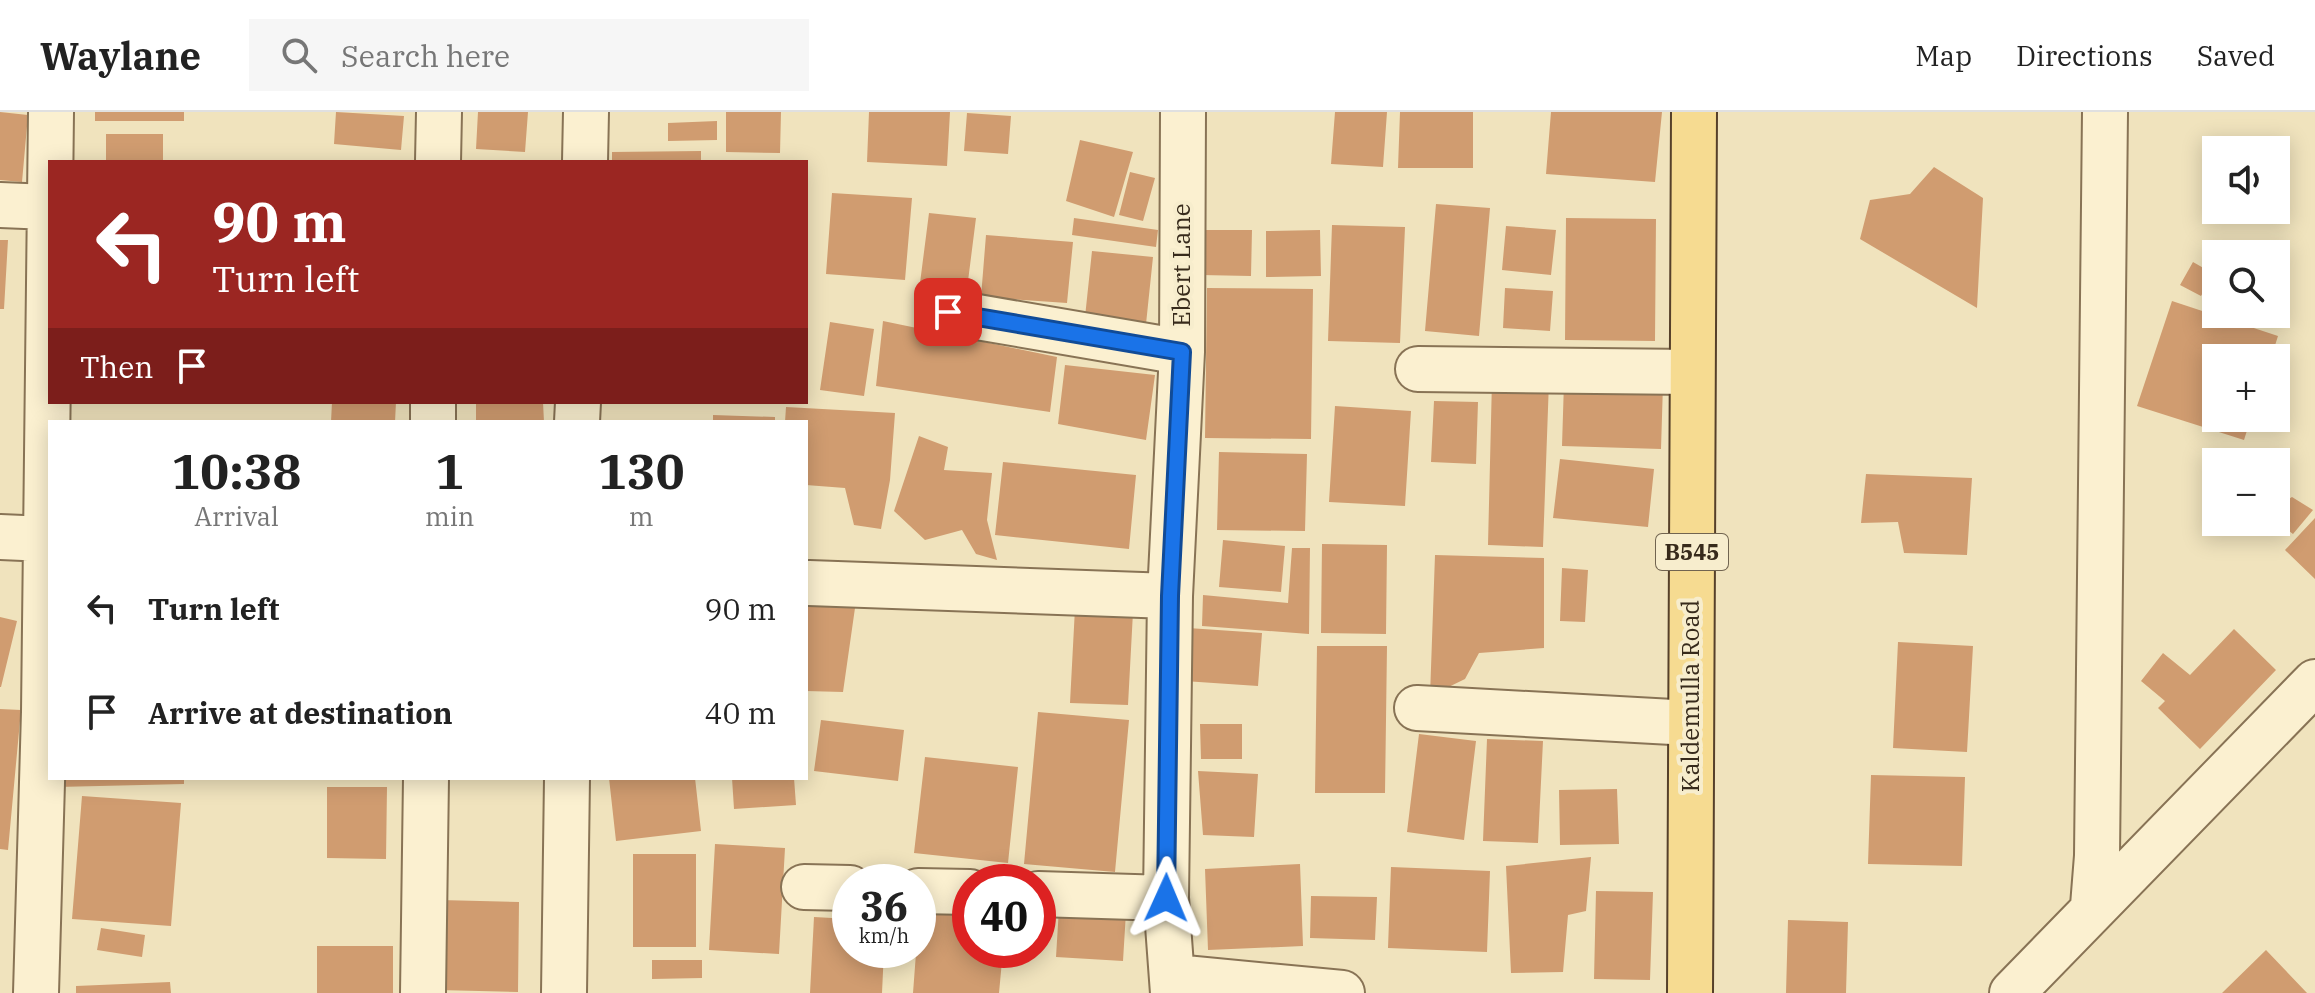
<!DOCTYPE html>
<html lang="en">
<head>
<meta charset="utf-8">
<style>
	:root { --surface:#fff; --page:#f6f6f6; --text:#222; --muted:#767676; --line:#e0e0e0 }
	body { margin:0; font-family:"IBM Plex Serif",serif; background:var(--page); color:var(--text); height:100vh; display:flex; flex-direction:column; font-size:30px; white-space:nowrap }
	* { box-sizing:border-box; margin:0 }
	p { font-size:26px; color:var(--muted) }
	.icon { flex:none; width:44px; height:44px; fill:none; stroke:currentColor; stroke-width:2; stroke-linecap:round; stroke-linejoin:round }
	.map { position:relative; flex:1; overflow:hidden }
	.sheet { position:absolute; left:48px; top:308px; width:760px; height:360px; display:flex; flex-direction:column; background:var(--surface); border-radius:0px; box-shadow:0 4px 20px #0003 }
	.sheet>* { flex:none }
	.top-card { position:absolute; left:48px; top:48px; width:760px; height:244px; border-radius:0px; box-shadow:0 4px 20px #0003; background:#9b2622; color:#fff; overflow:hidden }
	.tools { position:absolute; left:2202px; top:24px; display:grid; gap:16px }
	.tools a { display:grid; place-items:center; width:88px; height:88px; border-radius:0px; background:var(--surface); box-shadow:0 4px 20px #0003; font-size:40px }
	.speed { position:absolute; left:832px; top:752px; display:flex; gap:16px; font-size:40px; font-weight:700; text-align:center }
	.speed>* { display:grid; place-content:center; width:104px; height:104px; border-radius:50%; background:var(--surface); box-shadow:0 4px 20px #0003; line-height:1 }
	.speed small { font-size:20px; font-weight:400 }
	.speed .limit { border:12px solid #d22; background:#fff; color:#111 }
	.pin { position:absolute; display:grid; place-items:center; width:68px; height:68px; color:#fff; margin:-34px; border-radius:16px; box-shadow:0 4px 12px #0006 }
	.me { position:absolute; width:88px; margin:-44px; rotate:1deg; stroke-linejoin:round; filter:drop-shadow(0 0 6px #0008) }
	.turn { display:flex; align-items:center; gap:28px; height:168px; padding:0 32px; font-size:36px }
	.turn .icon { width:104px; height:104px; stroke-width:2.5 }
	.turn b { display:block; font-size:56px; line-height:68px }
	.then { display:flex; align-items:center; height:76px; padding:0 32px; background:#0003; gap:16px; font-size:30px }
	.eta { display:flex; justify-content:space-evenly; align-items:center; height:136px; text-align:center }
	.eta b { font-size:48px; font-weight:800; line-height:56px }
	ul { padding:0; list-style:none }
	li { display:flex; align-items:center; gap:24px; height:104px; padding:0 32px }
	li div { flex:1 }
	li b { display:block; font-size:30px }
	li em { font-style:normal }
	header { display:flex; align-items:center; gap:48px; box-sizing:border-box; height:112px; padding:0 40px; background:var(--surface); border-bottom:2px solid var(--line) }
	header strong { font-size:38px }
	nav { display:flex; gap:44px; margin-inline-start:auto; font-size:28px }
	.search { width:560px; height:72px; background:var(--page); display:flex; align-items:center; gap:20px; box-sizing:border-box; padding:0 28px; border-radius:0px; color:var(--muted); font-size:30px }
	.map>svg:first-child { display:block }
	.building { fill:#d09c70 }
	.lines { fill:none; stroke-linecap:round; stroke-linejoin:round }
	.minor-casing { stroke:#887355; stroke-width:48 }
	.major-casing { stroke:#56402a; stroke-width:48 }
	.minor { stroke:#fbf0d0; stroke-width:44 }
	.major { stroke:#f6db91; stroke-width:44 }
	.route-casing { stroke:#114b97; stroke-width:20 }
	.route { stroke:#1a73e8; stroke-width:14 }
	.labels { text-anchor:middle; stroke-width:8; stroke-linejoin:round; paint-order:stroke }
	.shield { fill:#f7edcd; stroke:#716450; stroke-width:2 }
	.shield-label { font-size:22px; font-weight:bold; fill:#372a1b }
	.street-label { font-size:24px; fill:#372a1b; stroke:#f7edcd }
</style>
</head>
<body>
<header>
<strong>Waylane</strong>
<div class="search"><svg class="icon" aria-label="search" viewBox="0 0 24 24"><circle cx="10" cy="10" r="6"/><path d="M15 15l6 6"/></svg>Search here</div>
<nav><a>Map</a><a>Directions</a><a>Saved</a></nav>
</header>
<div class="map">
<svg width="2315" height="881" viewBox="0 0 2315 881">
	<rect width="100%" height="100%" fill="#f0e3bd"/>
	<path class="building" d="M 0,0 L 28,3 L 22,70 L 0,68 Z
		M 95,0 L 184,0 L 184,9 L 95,9 Z
		M 336,0 L 404,4 L 401,38 L 334,32 Z
		M 478,0 L 528,0 L 525,40 L 476,37 Z
		M 726,0 L 781,0 L 780,41 L 726,40 Z
		M 869,0 L 950,0 L 947,54 L 867,50 Z
		M 1335,0 L 1387,0 L 1383,55 L 1331,52 Z
		M 1400,0 L 1473,0 L 1473,56 L 1398,56 Z
		M 1551,0 L 1662,0 L 1655,70 L 1546,62 Z
		M 967,1 L 1011,4 L 1008,42 L 964,39 Z
		M 717,9 L 717,28 L 668,29 L 668,11 Z
		M 106,22 L 163,22 L 163,50 L 106,50 Z
		M 1080,28 L 1133,40 L 1114,105 L 1066,89 Z
		M 701,39 L 701,50 L 612,50 L 612,40 Z
		M 1934,55 L 1983,86 L 1977,196 L 1860,127 L 1870,88 L 1910,82 Z
		M 1130,60 L 1155,66 L 1143,109 L 1119,103 Z
		M 832,81 L 912,86 L 905,168 L 826,162 Z
		M 1436,92 L 1490,96 L 1479,224 L 1425,219 Z
		M 929,101 L 976,106 L 967,177 L 920,171 Z
		M 1074,106 L 1158,118 L 1156,135 L 1072,123 Z
		M 1566,106 L 1656,107 L 1655,229 L 1565,228 Z
		M 1332,113 L 1405,115 L 1400,231 L 1328,229 Z
		M 1506,114 L 1556,118 L 1551,163 L 1502,158 Z
		M 1202,118 L 1252,118 L 1251,164 L 1201,163 Z
		M 1320,118 L 1321,164 L 1266,165 L 1266,119 Z
		M 986,123 L 1073,130 L 1067,191 L 981,185 Z
		M 0,128 L 8,128 L 4,197 L 0,197 Z
		M 1092,139 L 1153,145 L 1146,212 L 1085,205 Z
		M 2193,150 L 2214,162 L 2201,184 L 2180,173 Z
		M 1207,176 L 1313,177 L 1311,327 L 1205,326 Z
		M 1505,176 L 1553,179 L 1550,219 L 1503,216 Z
		M 2172,189 L 2278,224 L 2271,246 L 2216,246 L 2216,306 L 2251,306 L 2244,328 L 2137,294 Z
		M 883,209 L 1057,245 L 1050,300 L 876,274 Z
		M 830,210 L 874,217 L 864,284 L 820,278 Z
		M 1065,253 L 1155,263 L 1146,328 L 1058,312 Z
		M 1492,268 L 1549,269 L 1543,435 L 1488,433 Z
		M 1564,270 L 1663,272 L 1661,337 L 1562,334 Z
		M 1434,289 L 1478,290 L 1476,352 L 1431,350 Z
		M 332,290 L 396,290 L 395,310 L 331,310 Z
		M 476,290 L 543,290 L 544,310 L 476,310 Z
		M 1335,294 L 1411,299 L 1405,394 L 1329,390 Z
		M 786,295 L 895,301 L 890,368 L 881,417 L 854,413 L 845,376 L 806,373 L 806,310 L 785,310 Z
		M 713,303 L 775,305 L 775,310 L 713,310 Z
		M 919,324 L 948,335 L 944,358 L 992,361 L 987,408 L 997,448 L 976,442 L 962,418 L 925,428 L 894,399 Z
		M 1219,340 L 1307,342 L 1305,419 L 1217,418 Z
		M 1560,347 L 1654,357 L 1648,415 L 1553,406 Z
		M 1003,350 L 1136,363 L 1129,437 L 995,423 Z
		M 1866,362 L 1972,366 L 1967,443 L 1904,441 L 1898,410 L 1861,411 Z
		M 2292,385 L 2313,398 L 2293,422 L 2276,409 L 2276,394 Z
		M 2315,406 L 2315,467 L 2285,438 Z
		M 1223,428 L 1285,434 L 1281,480 L 1219,475 Z
		M 1322,432 L 1387,433 L 1386,522 L 1321,521 Z
		M 1292,436 L 1310,436 L 1309,522 L 1202,514 L 1203,483 L 1288,491 Z
		M 1435,443 L 1544,446 L 1544,536 L 1479,541 L 1465,567 L 1430,584 Z
		M 1562,456 L 1588,458 L 1585,510 L 1560,509 Z
		M 806,489 L 856,489 L 843,580 L 806,579 Z
		M 1075,496 L 1133,500 L 1128,593 L 1070,591 Z
		M 0,505 L 17,509 L 1,575 L 0,575 Z
		M 1188,516 L 1262,521 L 1258,574 L 1184,569 Z
		M 2234,517 L 2276,558 L 2200,637 L 2158,596 L 2165,589 L 2141,569 L 2163,541 L 2190,563 Z
		M 1898,530 L 1973,534 L 1967,640 L 1893,636 Z
		M 1317,534 L 1387,534 L 1385,681 L 1315,681 Z
		M 0,597 L 21,598 L 8,738 L 0,737 Z
		M 1038,600 L 1129,608 L 1115,760 L 1024,752 Z
		M 821,608 L 904,618 L 898,669 L 814,659 Z
		M 1200,612 L 1242,612 L 1242,647 L 1201,647 Z
		M 1419,622 L 1476,629 L 1464,728 L 1407,720 Z
		M 1487,627 L 1543,629 L 1538,731 L 1483,729 Z
		M 925,645 L 1018,655 L 1008,751 L 914,741 Z
		M 1198,659 L 1258,662 L 1254,725 L 1203,723 Z
		M 1871,663 L 1965,665 L 1962,754 L 1868,752 Z
		M 57,666 L 184,666 L 184,672 L 57,675 Z
		M 609,666 L 695,666 L 701,719 L 616,729 Z
		M 732,666 L 794,666 L 796,693 L 734,697 Z
		M 327,675 L 387,675 L 386,747 L 327,746 Z
		M 1617,677 L 1619,732 L 1560,733 L 1559,678 Z
		M 82,684 L 181,691 L 171,814 L 72,807 Z
		M 715,732 L 785,736 L 779,842 L 709,838 Z
		M 633,742 L 696,742 L 696,835 L 633,835 Z
		M 1591,745 L 1586,799 L 1568,803 L 1563,860 L 1511,861 L 1506,754 Z
		M 1300,752 L 1303,834 L 1208,838 L 1205,757 Z
		M 1391,755 L 1490,759 L 1487,840 L 1388,836 Z
		M 1596,779 L 1653,780 L 1650,868 L 1594,867 Z
		M 1311,784 L 1377,785 L 1375,828 L 1310,826 Z
		M 440,788 L 519,790 L 518,880 L 438,878 Z
		M 920,788 L 970,792 L 970,838 L 1003,838 L 999,881 L 913,881 Z
		M 1059,796 L 1126,800 L 1123,849 L 1056,845 Z
		M 814,805 L 850,807 L 850,838 L 884,838 L 882,881 L 810,881 Z
		M 1788,808 L 1848,810 L 1846,881 L 1786,881 Z
		M 101,816 L 145,823 L 142,845 L 97,838 Z
		M 317,834 L 393,834 L 393,881 L 317,881 Z
		M 2266,838 L 2307,881 L 2222,881 Z
		M 652,848 L 702,848 L 702,866 L 652,867 Z
		M 170,870 L 171,881 L 76,881 L 76,874 Z"/>
	<g class="lines">
		<defs>
			<path id="minor" d="M 438,50 L 439,0
				M 585,50 L 586,0
				M 0,93 L 49,95
				M 948,200 L 1182,240
				M 1418,257 L 1692,260
				M 433,310 L 433,290
				M 577,310 L 578,290
				M 0,425 L 46,427
				M 809,471 L 1170,484
				M 1417,596 L 1691,611
				M 804,775 L 850,776
				M 918,779 L 970,780
				M 1038,782 L 1166,786
				M 2093,794 L 2097,744 L 2105,0
				M 1174,865 L 1342,881
				M 36,881 L 44,600 L 51,0
				M 423,881 L 426,666
				M 564,881 L 567,666
				M 1173,881 L 1166,786 L 1170,484 L 1182,240 L 1183,0
				M 2012,881 L 2315,570"/>
			<path id="major" d="M 1690,881 L 1694,0"/>
		</defs>
		<use href="#minor" class="minor-casing"/>
		<use href="#major" class="major-casing"/>
		<use href="#minor" class="minor"/>
		<use href="#major" class="major"/>
	</g>
	<g class="lines">
		<defs>
			<path id="route" d="M 948,200 L 1182,240 L 1170,484 L 1166,786"/>
		</defs>
		<use href="#route" class="route-casing"/>
		<use href="#route" class="route"/>
	</g>
	<g class="labels">
		<rect class="shield" x="1656" y="422" width="72" height="36" rx="6"/>
		<g class="shield-label">
			<text x="1692" y="448">B545</text>
		</g>
		<g class="street-label">
			<text transform="translate(1182 153) rotate(-90)" y="8">Ebert Lane</text>
			<text transform="translate(1691 584) rotate(-90)" y="8">Kaldemulla Road</text>
		</g>
	</g>
</svg>
<div class="tools">
<a><svg class="icon" aria-label="sound" viewBox="0 0 24 24"><path d="M4 9h4l5-4v14l-5-4H4zM17 9q2 3 0 6"/></svg></a>
<a><svg class="icon" aria-label="search" viewBox="0 0 24 24"><circle cx="10" cy="10" r="6"/><path d="M15 15l6 6"/></svg></a>
<a>+</a>
<a>−</a>
</div>
<div class="speed"><div>36<small>km/h</small></div><div class="limit">40</div></div>
<div class="pin" style="left:948px;top:200px;background:#d93025"><svg class="icon" aria-label="arrive" viewBox="0 0 24 24"><path d="M6 21V4h12l-3 4 3 4H6"/></svg></div>
<svg class="me" style="left:1166px;top:786px" viewBox="-20 -20 40 40"><path d="M0-17L14 15 0 8-14 15z" fill="#1a73e8" stroke="#fff" stroke-width="4"/></svg>
<div class="top-card">
<div class="turn"><svg class="icon" aria-label="left" viewBox="0 0 24 24"><path d="M17 20v-9H6M10 6l-5 5 5 5"/></svg><div><b>90 m</b>Turn left</div></div>
<div class="then">Then<svg class="icon" aria-label="arrive" viewBox="0 0 24 24"><path d="M6 21V4h12l-3 4 3 4H6"/></svg></div>
</div>
<section class="sheet">
<div class="eta">
<div><b>10:38</b><p>Arrival</p></div>
<div><b>1</b><p>min</p></div>
<div><b>130</b><p>m</p></div>
</div>
<ul>
<li><svg class="icon" aria-label="left" viewBox="0 0 24 24"><path d="M17 20v-9H6M10 6l-5 5 5 5"/></svg><div><b>Turn left</b></div><em>90 m</em></li>
<li><svg class="icon" aria-label="arrive" viewBox="0 0 24 24"><path d="M6 21V4h12l-3 4 3 4H6"/></svg><div><b>Arrive at destination</b></div><em>40 m</em></li>
</ul>
</section>
</div>
</body>
</html>
